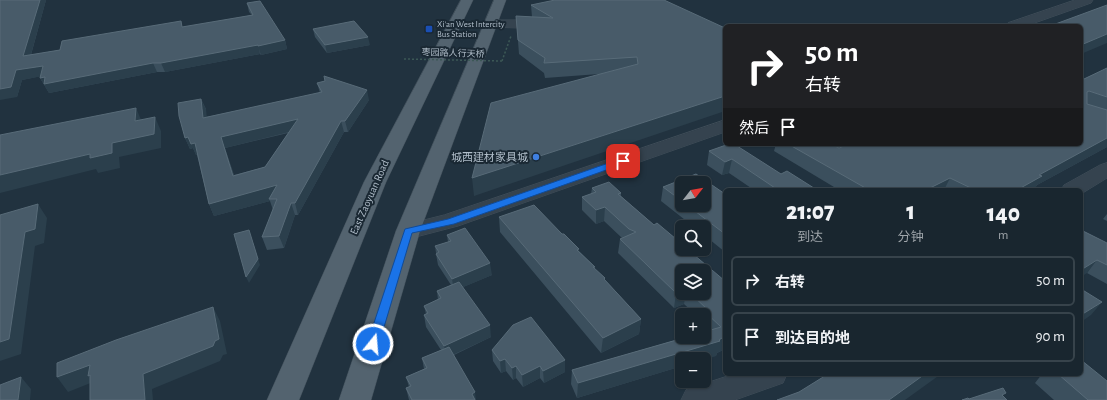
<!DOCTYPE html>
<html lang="zh">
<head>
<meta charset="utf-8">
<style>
	:root { --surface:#19262f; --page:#26323b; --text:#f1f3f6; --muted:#9fa5aa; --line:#37434b }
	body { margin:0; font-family:"Alegreya Sans","Noto Sans SC",sans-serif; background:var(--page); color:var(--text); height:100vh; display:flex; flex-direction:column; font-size:15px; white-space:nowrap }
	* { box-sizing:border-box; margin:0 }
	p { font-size:13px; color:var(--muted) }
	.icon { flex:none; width:22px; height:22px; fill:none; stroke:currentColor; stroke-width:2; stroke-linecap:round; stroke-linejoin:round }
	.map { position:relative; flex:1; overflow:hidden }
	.sheet { position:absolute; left:723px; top:188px; width:360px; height:188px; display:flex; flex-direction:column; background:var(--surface); border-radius:6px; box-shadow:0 1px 3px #0004,0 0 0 1px var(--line) }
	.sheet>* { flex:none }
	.banner { position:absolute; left:723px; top:24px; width:360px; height:122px; border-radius:6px; box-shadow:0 1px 3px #0004,0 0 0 1px var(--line); background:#202124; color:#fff; overflow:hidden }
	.needle { width:26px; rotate:59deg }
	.buttons { position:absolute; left:675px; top:176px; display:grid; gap:8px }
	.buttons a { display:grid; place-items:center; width:36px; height:36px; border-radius:6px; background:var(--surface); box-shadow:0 1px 3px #0004,0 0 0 1px var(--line); font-size:20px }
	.pin { position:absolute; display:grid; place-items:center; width:34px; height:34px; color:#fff; margin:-17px; border-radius:8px; box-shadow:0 2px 6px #0006 }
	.me { position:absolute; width:44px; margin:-22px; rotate:17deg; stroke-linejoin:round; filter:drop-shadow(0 0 3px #0008) }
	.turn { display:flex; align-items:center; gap:14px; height:84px; padding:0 16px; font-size:18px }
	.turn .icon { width:52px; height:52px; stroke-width:2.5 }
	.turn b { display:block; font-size:28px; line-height:34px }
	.then { display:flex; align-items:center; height:38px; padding:0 16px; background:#0003; gap:8px; font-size:15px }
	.eta { display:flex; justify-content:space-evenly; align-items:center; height:68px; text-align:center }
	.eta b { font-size:24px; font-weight:800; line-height:28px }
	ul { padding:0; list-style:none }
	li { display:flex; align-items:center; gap:12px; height:50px; margin:0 8px 6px; padding:0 8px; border:2px solid var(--line); border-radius:6px }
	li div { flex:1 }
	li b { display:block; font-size:15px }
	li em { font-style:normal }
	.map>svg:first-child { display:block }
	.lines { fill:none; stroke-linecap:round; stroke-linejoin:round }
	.minor-casing { stroke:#414f5a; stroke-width:1 }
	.major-casing { stroke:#414f5a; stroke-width:1 }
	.path { stroke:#3c5856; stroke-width:1.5; stroke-dasharray:2 2; stroke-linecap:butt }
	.minor { fill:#35434f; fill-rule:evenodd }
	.major { fill:#53636f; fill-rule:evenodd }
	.path-bridge { stroke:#3c5856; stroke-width:1.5; stroke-dasharray:2 2; stroke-linecap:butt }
	.wall { fill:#3b4f5d; fill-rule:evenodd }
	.shaded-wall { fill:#2b3f4c }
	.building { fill:#485b69; stroke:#586b78; fill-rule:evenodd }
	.route { fill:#1a73e8; stroke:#114b97 }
	.transit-dot { fill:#1a4fb4; stroke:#1a2833; stroke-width:1.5 }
	.shop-dot { fill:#3f7fe0; stroke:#1a2833; stroke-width:1.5 }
	.labels { text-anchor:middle; stroke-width:4; stroke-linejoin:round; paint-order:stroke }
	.far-poi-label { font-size:9px; fill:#b1beca; stroke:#1a2833; text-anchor:start }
	.far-street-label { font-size:9px; fill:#b1beca; stroke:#1a2833 }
	.poi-label { font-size:11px; fill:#b1beca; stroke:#1a2833; text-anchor:end }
	.street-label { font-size:11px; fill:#b1beca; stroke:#1a2833 }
</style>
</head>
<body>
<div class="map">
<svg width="1107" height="400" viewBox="0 0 1107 400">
	<rect width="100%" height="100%" fill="#21323f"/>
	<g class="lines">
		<defs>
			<path id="minor" d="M 1075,0 L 1093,0 L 1091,3 L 1026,26 L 1006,26 L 1008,23 Z
				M 489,20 L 522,20 L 527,21 L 529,24 L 527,27 L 522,28 L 484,27 L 482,24 L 484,21 Z
				M 725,120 L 725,132 L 458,226 L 408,239 L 400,236 L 396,231 L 400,226 L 444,215 Z
				M 1107,163 L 1107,178 L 1081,194 L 1081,190 L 1061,190 L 1064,185 L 1100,165 Z
				M 734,374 L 787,374 L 783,383 L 735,400 L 681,400 L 686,390 Z"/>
			<path id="major" d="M 461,0 L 473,0 L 386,182 L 299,400 L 267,400 L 364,182 Z
				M 494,0 L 506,0 L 420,231 L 371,400 L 339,400 L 396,231 Z"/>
		</defs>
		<use href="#minor" class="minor-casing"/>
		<use href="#major" class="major-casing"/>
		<path class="path" d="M 502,61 L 511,36"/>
		<use href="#minor" class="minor"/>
		<use href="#major" class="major"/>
		<path class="path-bridge" d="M 404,59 L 502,61"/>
	</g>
	<path class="wall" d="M 0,0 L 46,0 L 31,55 L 252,15 L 249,12 L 247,3 L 285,40 L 287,49 L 261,55 L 260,54 L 165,72 L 157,72 L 49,93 L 40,78 L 41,76 L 22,80 L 17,97 Z
		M 531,5 L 725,28 L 474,196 L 599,74 L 545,78 L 544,73 L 519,54 L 516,16 L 532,17 Z
		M 313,29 L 370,45 L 327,53 L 315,37 Z
		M 1107,68 L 1107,147 L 1037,185 L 1034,190 L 839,190 L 774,151 L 776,144 L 831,144 L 839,148 L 1084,79 Z
		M 317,83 L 369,100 L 348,132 L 344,132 L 298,215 L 295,215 L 284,248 L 267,250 L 262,237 L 273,210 L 270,201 L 214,216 L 209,204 L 197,155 L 196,155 L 193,148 L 190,149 L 185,138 L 201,99 L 206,109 L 206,117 L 320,93 ZM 288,133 L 265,167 L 234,175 L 225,148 Z
		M 709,151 L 781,174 L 817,190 L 754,190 L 729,173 L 722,175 L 707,165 Z
		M 696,174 L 725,194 L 725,252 L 704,235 L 704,227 L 694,227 L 661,201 L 663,187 ZM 682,183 L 704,183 L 704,205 L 682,205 Z
		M 592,188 L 621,193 L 621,196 L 654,225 L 725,281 L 725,349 L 717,353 L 716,356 L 682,359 L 682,366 L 577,398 L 571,384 L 572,370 L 707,331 L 704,328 L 704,315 L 696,315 L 684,304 L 674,308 L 618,253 L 620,239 L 622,238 L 604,221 L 596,224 L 582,210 L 582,197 L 591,194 ZM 704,271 L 704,293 L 682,293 Z
		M 1107,214 L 1107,221 L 1103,219 Z
		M 499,217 L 562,234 L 595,267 L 594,269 L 605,280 L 641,319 L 639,334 L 601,353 L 500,232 Z
		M 447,235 L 492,275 L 463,287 L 491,337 L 454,355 L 476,400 L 409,400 L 406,388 L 409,387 L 406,377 L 424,369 L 422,358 L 441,350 L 426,327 L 424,315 L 426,314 L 424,306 L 438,300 L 437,291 L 451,285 L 438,265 L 436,254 L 436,253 L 435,246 L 448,242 Z
		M 1107,243 L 1107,284 L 1087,273 Z
		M 492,350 L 565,372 L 544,383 L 540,378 L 523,387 L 516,378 L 513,380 L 506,371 L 501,373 L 493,361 Z
		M 1042,374 L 1081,374 L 1107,400 L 1054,400 L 1035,383 Z"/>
	<path class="shaded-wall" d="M 40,0 L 46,0 L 28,65 L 23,56 Z
		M 1107,34 L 1107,43 L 1081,54 L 1081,45 Z
		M 368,37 L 370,45 L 327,53 L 325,45 Z
		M 285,40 L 287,49 L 261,55 L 258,46 Z
		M 258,45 L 260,54 L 165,72 L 161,63 Z
		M 153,63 L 157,72 L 49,93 L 40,78 Z
		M 43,66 L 48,75 L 22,80 L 17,97 L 0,100 L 0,89 L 16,70 Z
		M 367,90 L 369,100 L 348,132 L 345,121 Z
		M 725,96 L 725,111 L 474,196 L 472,178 Z
		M 201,99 L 206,109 L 208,129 L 203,118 Z
		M 136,108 L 142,122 L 135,121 Z
		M 155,117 L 161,131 L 161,148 L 119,157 L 120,168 L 98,173 L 96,169 L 0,193 L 0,175 L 90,154 L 112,143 Z
		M 298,119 L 301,129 L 225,148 L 237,187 L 233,176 L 221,137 Z
		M 341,121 L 344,132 L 298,215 L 295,203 Z
		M 188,137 L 195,143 L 199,154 L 196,155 L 193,148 L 190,149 L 185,138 Z
		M 1107,138 L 1107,147 L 1037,185 L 1034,190 L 1017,190 L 1039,175 Z
		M 732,159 L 729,173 L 722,175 L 725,162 Z
		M 950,178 L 944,190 L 926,190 Z
		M 277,185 L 269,199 L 270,201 L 214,216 L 209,204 Z
		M 291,203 L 295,215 L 284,248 L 279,236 Z
		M 38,204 L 47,218 L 44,243 L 35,246 L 21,354 L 0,361 L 0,342 L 25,232 Z
		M 605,207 L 604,221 L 596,224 L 596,210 Z
		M 249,230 L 260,265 L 249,283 L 246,277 Z
		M 1097,260 L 1087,273 L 1081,277 L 1081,270 Z
		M 490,263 L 492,275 L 454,291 L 452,279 Z
		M 682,291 L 682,293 L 686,293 L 684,304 L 674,308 L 676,293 Z
		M 1102,302 L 1091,315 L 1081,322 L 1081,315 Z
		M 213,307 L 220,321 L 227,354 L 223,355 L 220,361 L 152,389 L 153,400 L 145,400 L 143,374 Z
		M 641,319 L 639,334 L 601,353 L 603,338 Z
		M 490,325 L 491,337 L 446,358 L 444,346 Z
		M 725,336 L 725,349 L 717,353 L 716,356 L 704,360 L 704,359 L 682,359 L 682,366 L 577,398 L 578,383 L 719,340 Z
		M 505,359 L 506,371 L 501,373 L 500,361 Z
		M 565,360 L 565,372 L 544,383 L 543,371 Z
		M 90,365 L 93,382 L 68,392 L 57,377 Z
		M 516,366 L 516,378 L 513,380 L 512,368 Z
		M 540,366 L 540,378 L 523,387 L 522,375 Z
		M 925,374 L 941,374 L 905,400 L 889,400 Z
		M 21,377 L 31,389 L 30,400 L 18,400 Z
		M 475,392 L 476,400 L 473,400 L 472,394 Z"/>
	<path class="building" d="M 0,0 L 40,0 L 23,56 L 60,50 L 62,41 L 181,21 L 182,27 L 253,15 L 247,3 L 260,1 L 285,40 L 258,46 L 258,45 L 161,63 L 153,63 L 44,84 L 45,77 L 40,78 L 43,66 L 16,70 L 11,87 L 0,89 Z
		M 555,0 L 664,0 L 725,28 L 725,96 L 472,178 L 491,103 L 638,64 L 637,57 L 544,63 L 545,58 L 518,40 L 516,16 L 553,18 L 531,5 Z
		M 1107,5 L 1107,34 L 1081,45 L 1081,26 L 1050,26 Z
		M 354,21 L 368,37 L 325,45 L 313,29 Z
		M 1107,68 L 1107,97 L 1089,91 L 1087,92 L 1087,104 L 1107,110 L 1107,138 L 1039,175 L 1042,176 L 1017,190 L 975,190 L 950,178 L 926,190 L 869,190 L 788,144 L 831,144 L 839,148 L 849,144 L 1081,144 L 1081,78 L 1084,79 Z
		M 324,76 L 367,90 L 345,121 L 341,121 L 295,203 L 291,203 L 279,236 L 262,237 L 277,199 L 269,199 L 277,185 L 209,204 L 195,143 L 191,144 L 188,137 L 185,138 L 179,116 L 178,103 L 201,99 L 203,118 L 322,92 L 317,83 L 325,81 ZM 298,119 L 265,167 L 233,176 L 221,137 Z
		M 136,108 L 135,121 L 155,117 L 154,134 L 112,143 L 112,153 L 90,158 L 90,154 L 0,175 L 0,135 Z
		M 729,144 L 734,144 L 781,174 L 787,171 L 817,190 L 778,190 L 732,159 L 725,162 L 709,151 Z
		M 696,174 L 725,194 L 725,234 L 687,205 L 704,205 L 704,183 L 682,183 L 682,201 L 663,187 Z
		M 609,182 L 621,193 L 618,194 L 654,225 L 657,223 L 682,244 L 682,249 L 687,249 L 725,281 L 725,336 L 719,340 L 720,341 L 578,383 L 572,370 L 687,337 L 704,337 L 704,332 L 721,327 L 705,312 L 708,310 L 690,293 L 704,293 L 704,271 L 682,271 L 682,291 L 676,293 L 620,239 L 636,232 L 629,229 L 605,207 L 596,210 L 582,197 L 596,192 L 592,188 Z
		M 38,204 L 35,229 L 25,232 L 9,339 L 0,342 L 0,215 Z
		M 534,205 L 562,234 L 564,234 L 579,249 L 577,250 L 595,267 L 593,267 L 605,278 L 604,279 L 641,319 L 603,338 L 499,217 Z
		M 465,228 L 490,263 L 452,279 L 436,254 L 439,252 L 435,246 L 451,241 L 447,235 Z
		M 249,230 L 258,259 L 246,277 L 234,234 Z
		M 1083,231 L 1107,243 L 1107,265 L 1097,260 L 1081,270 L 1081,232 Z
		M 459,282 L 490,325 L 444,346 L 424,315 L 428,313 L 424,306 L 441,298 L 437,291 Z
		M 1081,289 L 1102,302 L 1081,315 Z
		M 213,307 L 219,339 L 215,341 L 213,346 L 143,374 L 145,400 L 90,400 L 90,375 L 88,376 L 90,365 L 57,377 L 57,363 L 116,340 Z
		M 531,317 L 565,360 L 543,371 L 540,366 L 522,375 L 516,366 L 512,368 L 505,359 L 500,361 L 492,350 L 513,325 Z
		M 449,347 L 475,392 L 472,394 L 475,400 L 412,400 L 406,388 L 411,386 L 406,377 L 427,368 L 422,358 Z
		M 1081,360 L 1107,381 L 1107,400 L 1088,400 L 1058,374 L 1081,374 Z
		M 828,374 L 925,374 L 889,400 L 777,400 L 799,392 Z
		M 21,377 L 18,400 L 0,400 L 0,385 Z
		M 1003,388 L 1006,393 L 1002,395 L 1007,400 L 962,400 L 968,398 L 969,399 Z"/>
	<path class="route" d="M 620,159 L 626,159 L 627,161 L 626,163 L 454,224 L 412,233 L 379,344 L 377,347 L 373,348 L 369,347 L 367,344 L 405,229 L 448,219 Z"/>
	<rect class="transit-dot" x="425" y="25" width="8" height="8" rx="2"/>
	<circle class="shop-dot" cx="536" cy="157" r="4"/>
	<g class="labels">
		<g class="far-poi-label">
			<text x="437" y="27">Xi'an West Intercity<tspan x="437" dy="10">Bus Station</tspan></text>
		</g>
		<g class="far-street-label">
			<text transform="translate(453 53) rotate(2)" y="3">枣园路人行天桥</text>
		</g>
		<g class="poi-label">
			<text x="528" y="161">城西建材家具城</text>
		</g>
		<g class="street-label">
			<text transform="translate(369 197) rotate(-66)" y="4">East Zaoyuan Road</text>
		</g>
	</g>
</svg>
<div class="buttons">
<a><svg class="needle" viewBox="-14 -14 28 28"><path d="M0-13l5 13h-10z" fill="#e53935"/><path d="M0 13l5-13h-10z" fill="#9fa5aa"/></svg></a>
<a><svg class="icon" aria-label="search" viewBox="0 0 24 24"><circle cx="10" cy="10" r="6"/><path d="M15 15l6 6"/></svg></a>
<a><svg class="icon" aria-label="layers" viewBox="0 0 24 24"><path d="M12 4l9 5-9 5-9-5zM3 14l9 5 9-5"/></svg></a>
<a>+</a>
<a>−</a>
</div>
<div class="pin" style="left:623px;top:161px;background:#d93025"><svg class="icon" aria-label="arrive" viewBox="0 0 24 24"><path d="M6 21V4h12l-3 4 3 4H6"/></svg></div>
<svg class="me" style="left:373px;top:344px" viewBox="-20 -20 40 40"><circle r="17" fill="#1a73e8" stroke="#fff" stroke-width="3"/><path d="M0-11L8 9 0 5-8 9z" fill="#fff"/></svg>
<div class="banner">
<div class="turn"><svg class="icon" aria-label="right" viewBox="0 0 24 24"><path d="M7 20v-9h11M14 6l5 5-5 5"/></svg><div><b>50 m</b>右转</div></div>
<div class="then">然后<svg class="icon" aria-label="arrive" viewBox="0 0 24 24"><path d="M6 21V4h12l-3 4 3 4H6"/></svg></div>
</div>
<section class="sheet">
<div class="eta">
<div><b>21:07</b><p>到达</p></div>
<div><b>1</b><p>分钟</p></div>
<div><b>140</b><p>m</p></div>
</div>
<ul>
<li><svg class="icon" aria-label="right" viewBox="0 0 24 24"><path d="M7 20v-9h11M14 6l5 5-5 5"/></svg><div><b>右转</b></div><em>50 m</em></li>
<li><svg class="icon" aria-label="arrive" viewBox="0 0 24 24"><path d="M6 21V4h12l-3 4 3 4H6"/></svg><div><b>到达目的地</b></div><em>90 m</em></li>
</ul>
</section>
</div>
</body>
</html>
